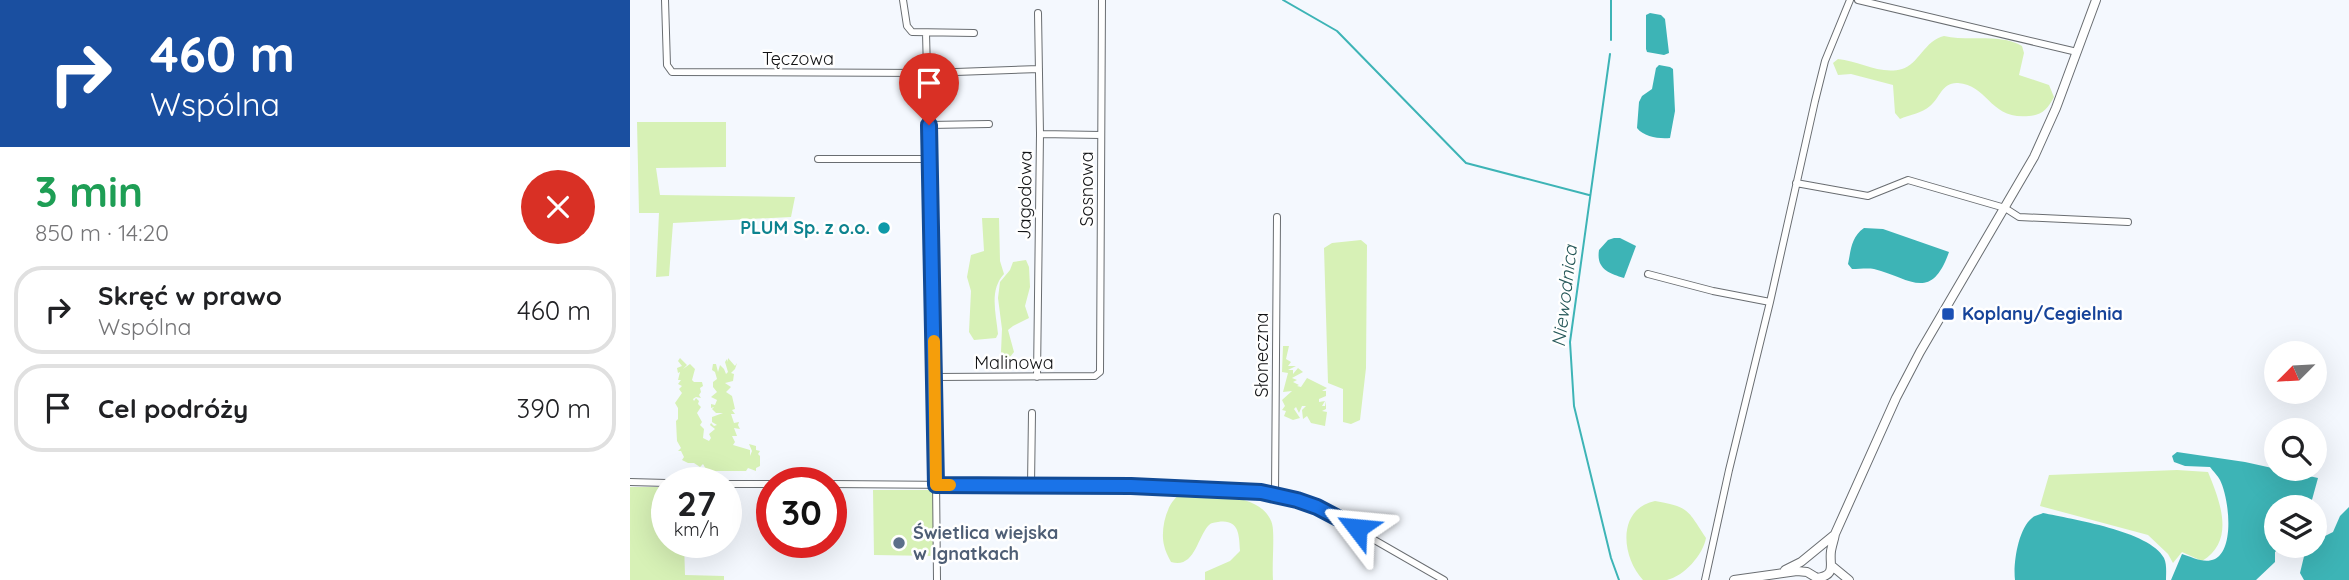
<!DOCTYPE html>
<html lang="pl">
<head>
<meta charset="utf-8">
<style>
	:root { --surface:#fff; --page:#f2f2f2; --text:#202124; --muted:#757577; --line:#e0e0e0 }
	body { margin:0; font-family:Quicksand,sans-serif; background:var(--page); color:var(--text); height:100vh; display:flex; flex-direction:column; font-size:26px; white-space:nowrap }
	* { box-sizing:border-box; margin:0 }
	p { font-size:23px; color:var(--muted) }
	.icon { flex:none; width:38px; height:38px; fill:none; stroke:currentColor; stroke-width:2; stroke-linecap:round; stroke-linejoin:round }
	.map { position:relative; flex:1; overflow:hidden }
	.side { display:flex; flex-direction:column; background:var(--surface); width:630px }
	.side>* { flex:none }
	.guide { background:#1a4fa0; color:#fff; overflow:hidden }
	.needle { width:46px; rotate:246deg }
	.controls { position:absolute; left:1634px; top:341px; display:grid; gap:14px }
	.controls a { display:grid; place-items:center; width:63px; height:63px; border-radius:50%; background:var(--surface); box-shadow:0 7px 28px #0002; font-size:35px }
	.speed { position:absolute; left:21px; top:467px; display:flex; gap:14px; font-size:35px; font-weight:700; text-align:center }
	.speed>* { display:grid; place-content:center; width:91px; height:91px; border-radius:50%; background:var(--surface); box-shadow:0 7px 28px #0002; line-height:1 }
	.speed small { font-size:18px; font-weight:400 }
	.speed .limit { border:10px solid #d22; background:#fff; color:#111 }
	.pin { position:absolute; display:grid; place-items:center; width:60px; height:60px; color:#fff; margin:-72px -30px; border-radius:50% 50% 50% 0; rotate:-45deg; box-shadow:0 0 7px #0007 }
	.pin .icon { rotate:45deg }
	.me { position:absolute; width:77px; margin:-38px; rotate:299deg; stroke-linejoin:round; filter:drop-shadow(0 0 5px #0008) }
	.turn { display:flex; align-items:center; gap:24px; height:147px; padding:0 35px; font-size:32px }
	.turn .icon { width:91px; height:91px; stroke-width:2.5 }
	.turn b { display:block; font-size:49px; line-height:60px }
	.round { display:grid; place-items:center; flex:none; width:74px; height:74px; border-radius:37px; background:var(--page) }
	.headline { display:flex; align-items:center; justify-content:space-between; height:119px; padding:0 35px }
	h1 { font-size:42px; font-weight:700; line-height:52px; color:#1e9e55 }
	ul { padding:0; list-style:none }
	li { display:flex; align-items:center; gap:21px; height:88px; margin:0 14px 10px; padding:0 21px; border:4px solid var(--line); border-radius:28px }
	li div { flex:1 }
	li b { display:block; font-size:26px }
	li em { font-style:normal }
	main { display:flex; flex:1; min-height:0 }
	.map>svg:first-child { display:block }
	.green { fill:#d7f1b6 }
	.water { fill:#3db4b6 }
	.lines { fill:none; stroke-linecap:round; stroke-linejoin:round }
	.stream { stroke:#3db4b6; stroke-width:2 }
	.minor-casing { stroke:#696d71; stroke-width:8 }
	.tertiary-casing { stroke:#696d71; stroke-width:10 }
	.minor { stroke:#fff; stroke-width:6 }
	.tertiary { stroke:#fff; stroke-width:8 }
	.route-casing { stroke:#114b97; stroke-width:18 }
	.route { stroke:#1a73e8; stroke-width:12 }
	.slow { stroke:#f59e0b; stroke-width:12 }
	.culture-dot { fill:#0f9aa8; stroke:#fff; stroke-width:2.5 }
	.transit-dot { fill:#1a4fb4; stroke:#fff; stroke-width:2.5 }
	.service-dot { fill:#5c6f8a; stroke:#fff; stroke-width:2.5 }
	.labels { text-anchor:middle; stroke-width:5; stroke-linejoin:round; paint-order:stroke }
	.street-label { font-size:18px; fill:#121315; stroke:#fff }
	.culture-label { font-size:18px; font-weight:bold; fill:#0d838f; stroke:#fff; text-anchor:end }
	.transit-label { font-size:18px; font-weight:bold; fill:#164399; stroke:#fff; text-anchor:start }
	.service-label { font-size:18px; font-weight:bold; fill:#4e5e75; stroke:#fff; text-anchor:start }
	.water-label { font-size:19px; font-style:italic; fill:#255758; stroke:#fff }
</style>
</head>
<body>
<main>
<section class="side">
<div class="guide">
<div class="turn"><svg class="icon" aria-label="right" viewBox="0 0 24 24"><path d="M7 20v-9h11M14 6l5 5-5 5"/></svg><div><b>460 m</b>Wspólna</div></div>
</div>
<div class="headline"><div><h1>3 min</h1><p>850 m · 14:20</p></div><a class="round" style="background:#d93025;color:#fff"><svg class="icon" aria-label="close" viewBox="0 0 24 24"><path d="M6 6l12 12M18 6L6 18"/></svg></a></div>
<ul>
<li><svg class="icon" aria-label="right" viewBox="0 0 24 24"><path d="M7 20v-9h11M14 6l5 5-5 5"/></svg><div><b>Skręć w prawo</b><p>Wspólna</p></div><em>460 m</em></li>
<li><svg class="icon" aria-label="arrive" viewBox="0 0 24 24"><path d="M6 21V4h12l-3 4 3 4H6"/></svg><div><b>Cel podróży</b></div><em>390 m</em></li>
</ul>
</section>
<div class="map">
<svg width="1719" height="580" viewBox="0 0 1719 580">
	<rect width="100%" height="100%" fill="#f4f8fe"/>
	<path class="green" d="M 1314,36 C 1339,42 1369,33 1392,46 L 1394,53 L 1389,75 L 1419,85 L 1424,97 C 1418,108 1413,115 1399,116 C 1360,120 1358,85 1328,83 C 1312,82 1310,98 1300,106 C 1292,113 1279,115 1270,119 L 1265,113 L 1263,85 L 1221,74 L 1208,75 L 1203,63 L 1208,59 C 1229,61 1250,75 1272,69 C 1288,65 1295,40 1314,36 Z
		M 7,122 L 96,122 L 96,167 L 26,168 L 30,195 L 165,197 L 161,217 L 43,223 L 39,276 L 26,277 L 29,213 L 9,213 Z
		M 352,218 L 369,218 L 370,261 L 374,274 C 359,290 366,313 368,334 L 366,338 L 344,340 L 339,332 L 341,291 L 337,277 L 341,255 L 354,251 Z
		M 731,240 L 737,245 L 736,368 L 730,420 L 721,424 L 713,422 L 713,389 L 698,383 L 694,248 L 702,243 Z
		M 396,260 L 399,267 L 400,287 L 395,306 L 399,318 L 383,326 L 378,330 L 384,352 L 380,357 L 374,357 L 371,352 L 372,329 L 368,298 L 370,282 L 380,270 L 383,262 Z
		M 653,346 L 659,346 L 656,359 L 661,362 L 658,366 L 666,366 L 658,370 L 663,370 L 663,374 L 668,368 L 673,372 L 662,378 L 667,380 L 663,382 L 669,385 L 667,386 L 671,387 L 677,378 L 697,388 L 692,391 L 696,391 L 696,396 L 689,399 L 689,402 L 695,401 L 692,406 L 695,406 L 696,401 L 696,409 L 692,411 L 697,412 L 695,426 L 681,423 L 677,416 L 673,419 L 672,410 L 676,406 L 672,406 L 669,413 L 666,407 L 664,409 L 670,418 L 663,420 L 654,416 L 656,411 L 652,410 L 655,406 L 652,400 L 662,391 L 653,392 L 658,373 L 652,372 Z
		M 50,358 L 57,365 L 53,369 L 60,364 L 65,369 L 62,380 L 64,382 L 72,382 L 73,386 L 70,388 L 71,392 L 69,395 L 71,398 L 66,397 L 63,399 L 64,401 L 66,398 L 69,401 L 68,404 L 71,407 L 67,413 L 72,422 L 70,425 L 74,429 L 73,438 L 79,441 L 81,438 L 79,434 L 85,429 L 80,425 L 81,423 L 84,426 L 87,425 L 82,422 L 82,417 L 93,413 L 86,413 L 82,409 L 84,407 L 81,408 L 81,404 L 85,405 L 87,400 L 81,397 L 87,392 L 83,387 L 83,382 L 87,379 L 85,372 L 82,370 L 83,364 L 86,364 L 88,372 L 90,365 L 94,369 L 96,374 L 98,372 L 95,362 L 97,359 L 98,362 L 98,358 L 105,366 L 107,363 L 105,369 L 101,373 L 104,374 L 103,381 L 95,383 L 101,387 L 96,392 L 102,396 L 105,409 L 102,410 L 105,414 L 101,414 L 104,423 L 109,422 L 108,425 L 110,429 L 104,428 L 107,436 L 102,436 L 105,442 L 103,445 L 120,450 L 120,456 L 122,451 L 119,444 L 126,446 L 126,450 L 130,451 L 128,454 L 130,456 L 130,466 L 126,468 L 126,471 L 118,468 L 116,471 L 77,471 L 73,464 L 70,467 L 64,463 L 58,463 L 52,460 L 54,457 L 51,451 L 48,451 L 51,448 L 47,441 L 46,421 L 48,419 L 48,408 L 45,403 L 52,393 L 49,389 L 52,386 L 48,384 L 51,380 L 48,380 L 50,372 L 48,373 L 47,368 L 52,366 L 48,361 Z
		M 1547,470 L 1578,472 C 1590,501 1606,541 1572,561 L 1552,552 L 1543,563 L 1538,554 L 1518,535 L 1410,506 L 1419,475 Z
		M 0,487 L 37,487 L 37,542 L 54,543 L 55,575 L 94,576 L 94,580 L 0,580 Z
		M 243,490 L 304,490 L 304,556 L 244,555 Z
		M 553,493 C 579,494 641,493 643,530 C 644,546 642,563 643,580 L 575,580 L 575,572 L 600,561 L 610,551 C 609,534 609,519 588,522 C 583,523 582,522 578,526 C 567,539 564,569 541,562 C 538,556 535,551 534,545 C 530,529 537,499 553,493 Z
		M 1025,501 C 1059,507 1057,509 1076,538 C 1073,555 1054,576 1037,580 C 1029,580 1020,580 1013,580 C 991,556 987,509 1025,501 Z"/>
	<path class="water" d="M 1020,13 L 1031,15 L 1035,19 L 1039,53 L 1034,55 L 1017,52 L 1016,49 L 1016,15 Z
		M 1029,65 L 1040,67 L 1043,69 L 1045,111 L 1040,138 C 1029,139 1014,137 1007,128 L 1009,102 L 1012,96 L 1022,89 L 1026,68 Z
		M 1234,228 L 1253,229 L 1319,252 C 1301,303 1280,278 1244,269 C 1238,268 1229,269 1222,269 L 1218,264 C 1221,250 1221,237 1234,228 Z
		M 984,238 L 990,238 L 1006,246 L 994,278 C 979,273 966,269 969,250 L 978,240 Z
		M 1547,452 L 1615,462 L 1688,478 L 1680,507 L 1647,508 L 1647,546 L 1652,546 L 1645,552 L 1645,562 L 1626,580 L 1541,580 L 1552,554 C 1562,557 1574,564 1585,559 C 1605,549 1599,498 1590,480 C 1588,476 1583,471 1580,467 L 1555,466 L 1544,462 L 1542,456 Z
		M 1719,507 L 1719,580 L 1674,580 L 1670,573 L 1676,548 L 1685,546 L 1685,541 L 1703,532 L 1710,516 Z
		M 1413,513 C 1441,519 1520,531 1534,558 C 1537,564 1536,574 1536,580 L 1385,580 C 1383,564 1388,529 1402,518 C 1405,515 1409,515 1413,513 Z"/>
	<g class="lines">
		<path class="stream" d="M 653,0 L 707,31 L 836,163 L 959,195
			M 981,0 L 981,40
			M 980,54 L 940,342 L 944,406 L 981,558 L 989,580"/>
		<defs>
			<path id="minor" d="M 35,0 L 37,65 L 42,72 L 298,73 L 409,69
				M 273,0 L 277,26 L 282,32 L 344,33
				M 1228,0 L 1447,52
				M 296,33 L 305,377 L 307,580
				M 299,125 L 359,124
				M 410,134 L 471,135
				M 188,159 L 300,159
				M 1166,183 L 1238,196 L 1278,180 L 1375,208 L 1389,217 L 1498,222
				M 1018,274 L 1083,291 L 1140,302
				M 305,377 L 465,376 L 470,372 L 472,0
				M 407,377 L 410,134 L 408,13
				M 0,482 L 37,483
				M 96,484 L 142,484
				M 201,484 C 291,484 380,485 469,486 C 541,487 618,481 687,507 L 814,580
				M 401,485 L 402,413
				M 645,494 L 647,217
				M 1075,580 L 1099,470 L 1140,302 L 1185,101 L 1195,61 L 1220,0"/>
			<path id="tertiary" d="M 1202,566 L 1219,580
				M 1155,570 L 1171,562 L 1204,535
				M 1104,580 L 1167,571 L 1177,572 L 1187,578 C 1207,575 1199,565 1201,551 C 1202,545 1204,540 1205,534 L 1266,398 L 1290,352 L 1404,157 L 1426,108 L 1466,0"/>
		</defs>
		<use href="#minor" class="minor-casing"/>
		<use href="#tertiary" class="tertiary-casing"/>
		<use href="#minor" class="minor"/>
		<use href="#tertiary" class="tertiary"/>
	</g>
	<g class="lines">
		<defs>
			<path id="route" d="M 299,125 L 306,485 L 501,486 L 631,492 L 667,500 L 687,507 L 727,528"/>
		</defs>
		<use href="#route" class="route-casing"/>
		<use href="#route" class="route"/>
		<path class="slow" d="M 304,341 L 306,485 L 320,485"/>
	</g>
	<circle class="culture-dot" cx="254" cy="228" r="7"/>
	<rect class="transit-dot" x="1311" y="307" width="14" height="14" rx="3.5"/>
	<circle class="service-dot" cx="269" cy="543" r="7"/>
	<g class="labels">
		<g class="street-label">
			<text x="168" y="65">Tęczowa</text>
			<text transform="translate(457 189) rotate(-90)" y="6">Sosnowa</text>
			<text transform="translate(395 195) rotate(-89)" y="6">Jagodowa</text>
			<text transform="translate(632 355) rotate(-90)" y="6">Słoneczna</text>
			<text x="384" y="369">Malinowa</text>
		</g>
		<g class="culture-label">
			<text x="240" y="234">PLUM Sp. z o.o.</text>
		</g>
		<g class="transit-label">
			<text x="1332" y="320">Koplany/Cegielnia</text>
		</g>
		<g class="service-label">
			<text x="283" y="539">Świetlica wiejska<tspan x="283" dy="21">w Ignatkach</tspan></text>
		</g>
		<g class="water-label">
			<text transform="translate(934 296) rotate(-83)" y="7">Niewodnica</text>
		</g>
	</g>
</svg>
<div class="controls">
<a><svg class="needle" viewBox="-14 -14 28 28"><path d="M0-13l5 13h-10z" fill="#e53935"/><path d="M0 13l5-13h-10z" fill="#757577"/></svg></a>
<a><svg class="icon" aria-label="search" viewBox="0 0 24 24"><circle cx="10" cy="10" r="6"/><path d="M15 15l6 6"/></svg></a>
<a><svg class="icon" aria-label="layers" viewBox="0 0 24 24"><path d="M12 4l9 5-9 5-9-5zM3 14l9 5 9-5"/></svg></a>
</div>
<div class="speed"><div>27<small>km/h</small></div><div class="limit">30</div></div>
<div class="pin" style="left:299px;top:125px;background:#d93025"><svg class="icon" aria-label="arrive" viewBox="0 0 24 24"><path d="M6 21V4h12l-3 4 3 4H6"/></svg></div>
<svg class="me" style="left:727px;top:528px" viewBox="-20 -20 40 40"><path d="M0-17L14 15 0 8-14 15z" fill="#1a73e8" stroke="#fff" stroke-width="4"/></svg>
</div>
</main>
</body>
</html>
